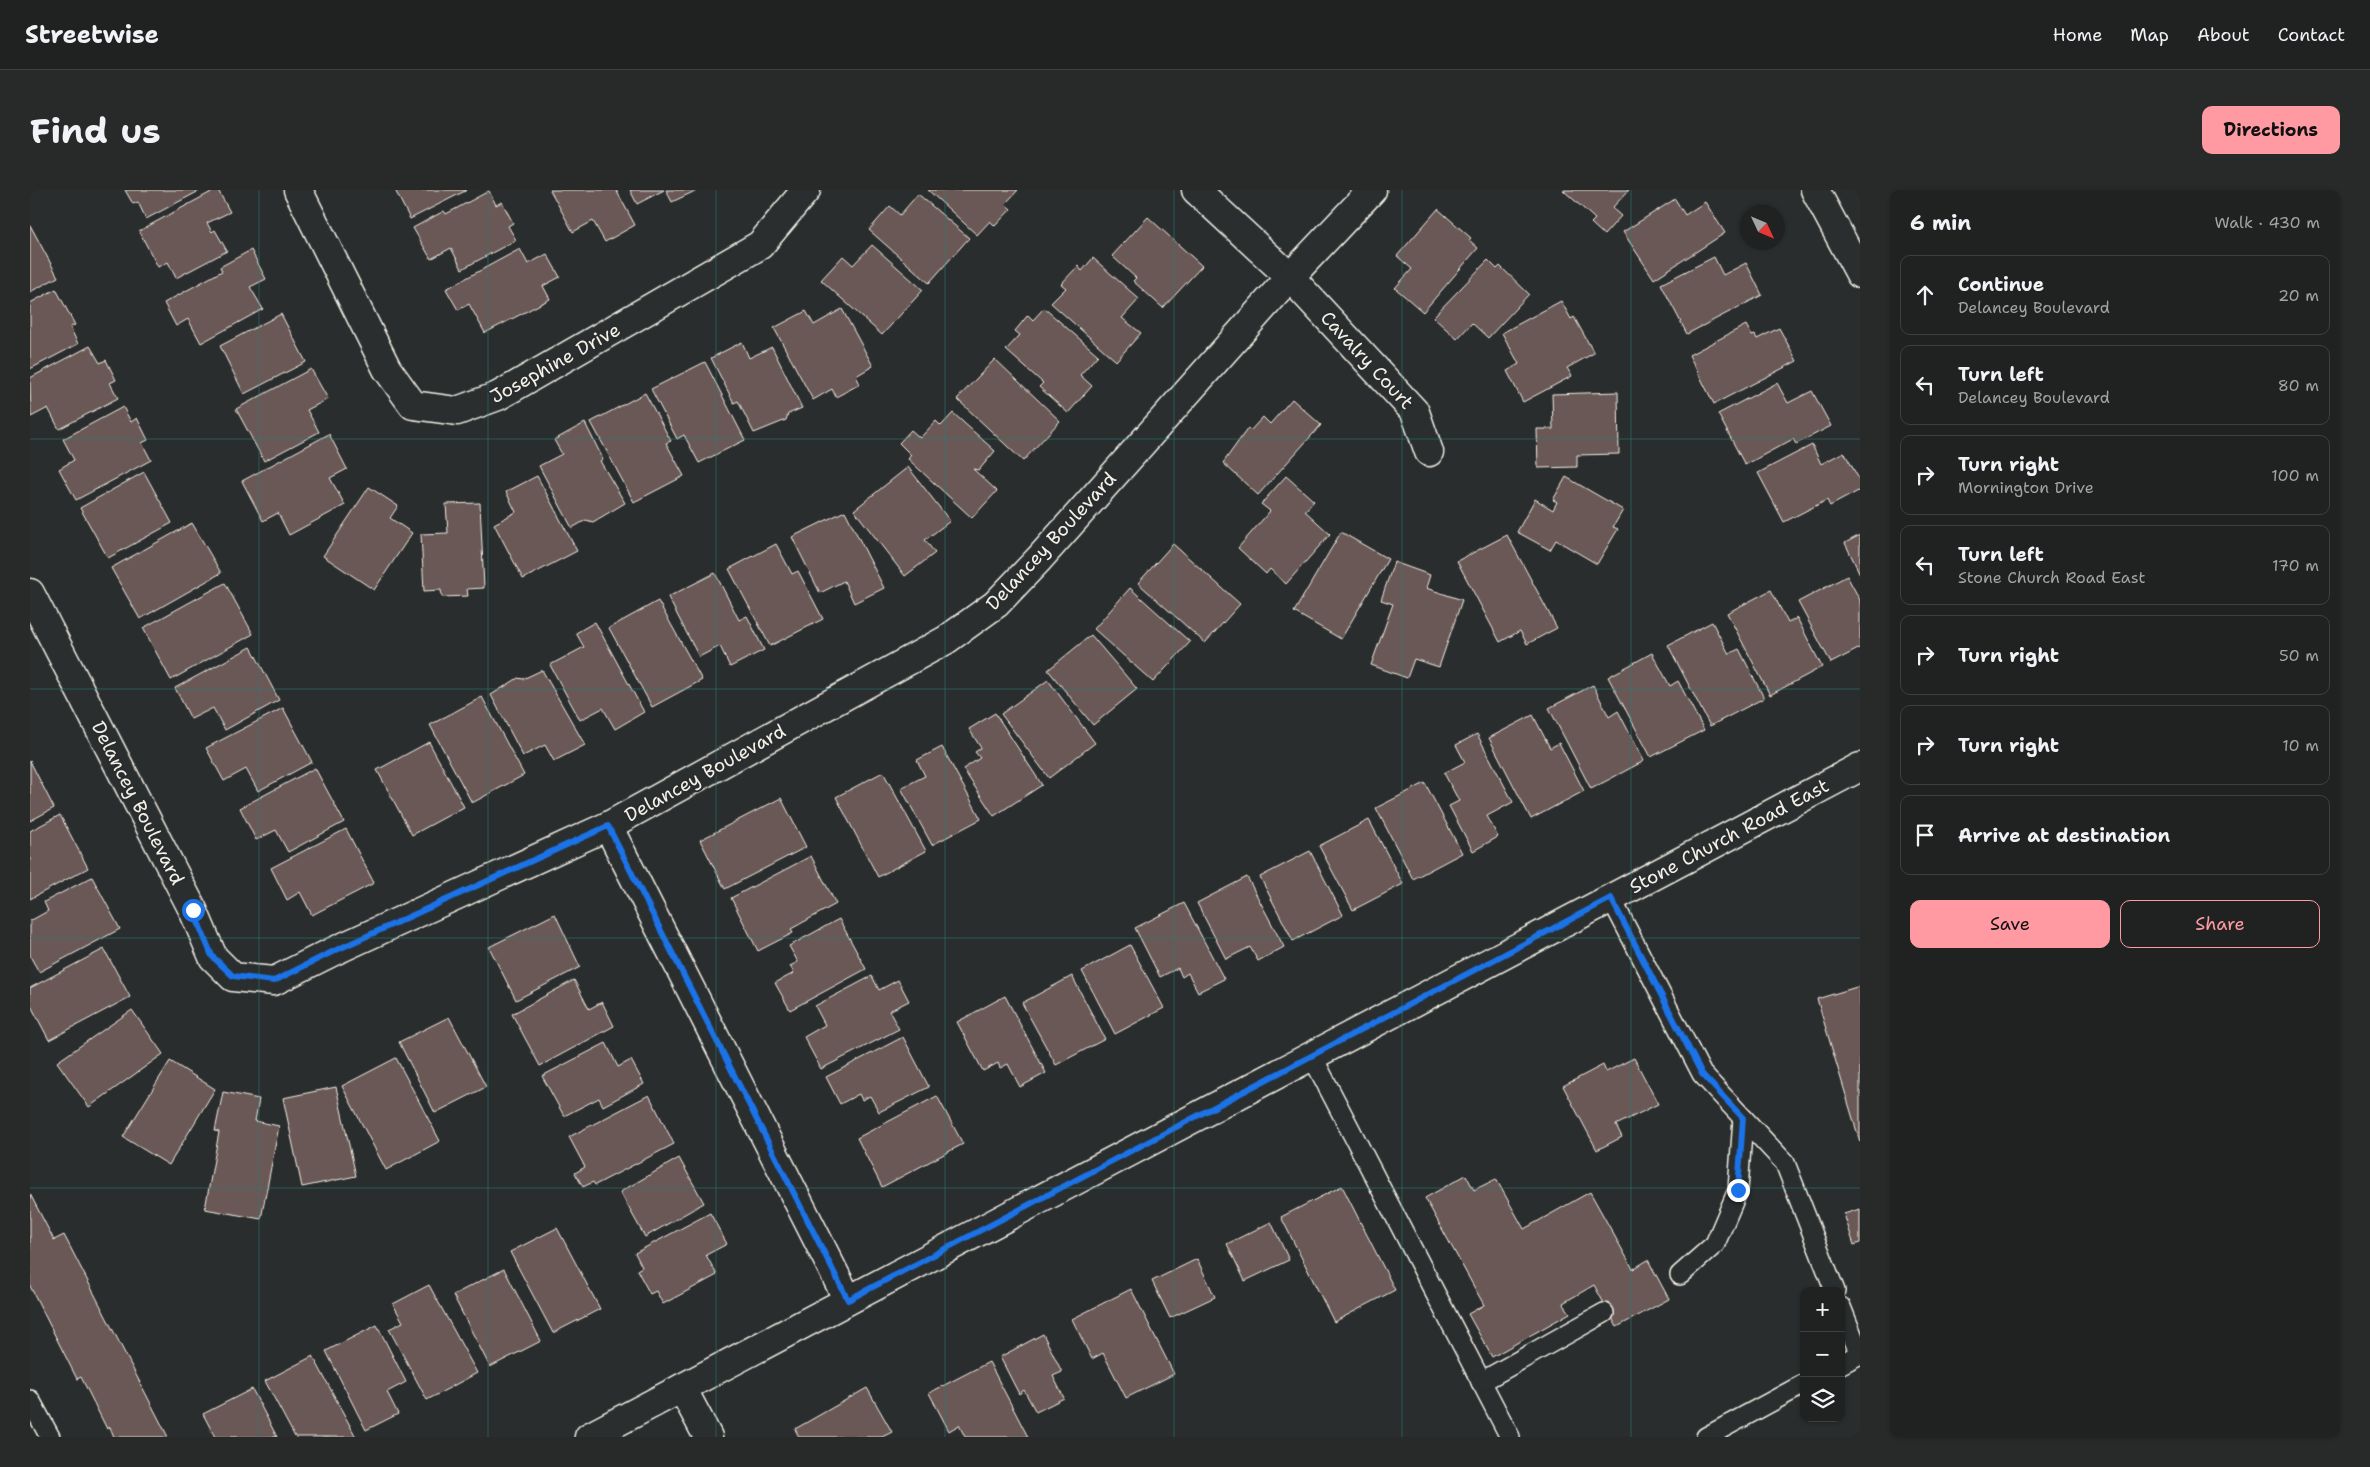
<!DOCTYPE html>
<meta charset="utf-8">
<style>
:root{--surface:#202222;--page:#282a2a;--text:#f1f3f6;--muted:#a2a4a5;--line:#3d3f40;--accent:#ff9aa2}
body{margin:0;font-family:"Shantell Sans",sans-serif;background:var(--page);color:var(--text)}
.controls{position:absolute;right:15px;bottom:15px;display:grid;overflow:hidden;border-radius:10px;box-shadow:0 1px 4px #0004}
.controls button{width:45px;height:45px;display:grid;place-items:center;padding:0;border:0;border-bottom:1px solid var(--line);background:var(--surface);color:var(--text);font:25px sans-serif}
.compass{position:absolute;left:1710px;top:15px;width:45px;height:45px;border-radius:50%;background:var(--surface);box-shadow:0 1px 4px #0004;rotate:134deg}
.stop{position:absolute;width:15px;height:15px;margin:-11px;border:4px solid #1a73e8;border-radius:50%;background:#fff}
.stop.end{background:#1a73e8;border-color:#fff;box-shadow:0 1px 5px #0008}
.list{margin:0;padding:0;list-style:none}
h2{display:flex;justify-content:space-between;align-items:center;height:65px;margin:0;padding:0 20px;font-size:21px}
h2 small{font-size:16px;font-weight:400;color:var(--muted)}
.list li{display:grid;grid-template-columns:32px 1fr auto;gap:15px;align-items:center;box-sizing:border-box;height:80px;margin:0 10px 10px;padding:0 10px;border:1px solid var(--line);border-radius:10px}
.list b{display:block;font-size:19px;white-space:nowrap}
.list p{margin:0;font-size:16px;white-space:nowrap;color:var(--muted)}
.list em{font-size:16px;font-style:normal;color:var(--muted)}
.actions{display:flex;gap:10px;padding:15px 20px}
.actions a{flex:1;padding:11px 0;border:1px solid var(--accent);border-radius:10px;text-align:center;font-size:18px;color:var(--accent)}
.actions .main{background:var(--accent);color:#111}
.icon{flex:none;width:28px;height:28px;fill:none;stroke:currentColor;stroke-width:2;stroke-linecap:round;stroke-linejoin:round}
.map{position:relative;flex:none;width:1830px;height:1247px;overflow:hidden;border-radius:10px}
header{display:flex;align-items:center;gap:30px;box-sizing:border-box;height:70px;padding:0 25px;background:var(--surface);border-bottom:1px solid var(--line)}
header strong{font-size:24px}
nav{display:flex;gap:28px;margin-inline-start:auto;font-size:18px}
.intro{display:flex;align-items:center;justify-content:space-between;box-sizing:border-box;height:120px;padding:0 30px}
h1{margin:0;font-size:35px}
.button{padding:12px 22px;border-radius:10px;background:var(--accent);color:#111;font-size:18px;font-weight:700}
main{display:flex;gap:30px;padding:0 30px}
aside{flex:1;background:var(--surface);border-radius:10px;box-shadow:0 1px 4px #0004}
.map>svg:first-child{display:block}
</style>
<header>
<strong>Streetwise</strong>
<nav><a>Home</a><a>Map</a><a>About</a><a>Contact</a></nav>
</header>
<div class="intro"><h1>Find us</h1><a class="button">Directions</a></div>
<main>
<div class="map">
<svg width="1830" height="1247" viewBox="0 0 1830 1247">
<rect width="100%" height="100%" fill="#2a2d2e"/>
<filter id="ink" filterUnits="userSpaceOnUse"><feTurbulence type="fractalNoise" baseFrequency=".02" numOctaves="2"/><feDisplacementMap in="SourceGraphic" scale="10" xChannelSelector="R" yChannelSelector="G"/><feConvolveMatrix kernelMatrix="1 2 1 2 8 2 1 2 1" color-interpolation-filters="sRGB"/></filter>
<g filter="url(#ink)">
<!-- building -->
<g fill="#6b5956" stroke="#f4f1e8">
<polygon points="95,0 171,0 116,29 108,12 103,14"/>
<polygon points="185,0 188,0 200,22 177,33 182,42 185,40 197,61 146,88 138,72 128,77 109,41"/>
<polygon points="365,0 437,0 380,29"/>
<polygon points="520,0 586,0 605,35 575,52 563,31 543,42"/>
<polygon points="600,0 634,0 607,14"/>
<polygon points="636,0 664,0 665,1 642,12"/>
<polygon points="898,0 988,0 975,14 981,19 965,36 960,31 947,45"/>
<polygon points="1533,0 1599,0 1582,18 1591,26 1574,45 1561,33 1565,29"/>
<polygon points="459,1 466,15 472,12 483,33 478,36 486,50 432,79 421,58 401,69 383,38 414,21 416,24"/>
<polygon points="888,4 939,48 899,93 839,40 860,16 870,25"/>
<polygon points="1645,9 1655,25 1675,12 1695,43 1624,89 1593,42"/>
<polygon points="1408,19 1441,48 1439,50 1448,58 1393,122 1365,98 1382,79 1367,66"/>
<polygon points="1118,27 1172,76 1133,118 1103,91 1106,88 1082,66"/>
<polygon points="0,35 28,87 0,102"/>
<polygon points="842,55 893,100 852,145 791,90 813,66 823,75"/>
<polygon points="490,59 498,74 517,64 530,87 513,96 520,109 455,143 439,114 428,120 416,99"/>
<polygon points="221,60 236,89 220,97 233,119 171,153 158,129 146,136 134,113 192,81 190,77"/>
<polygon points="1684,67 1693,85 1716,73 1732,105 1657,144 1631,94"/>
<polygon points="1063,68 1109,109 1092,128 1111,143 1086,171 1021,113 1036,98 1031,94 1048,76 1052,81"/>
<polygon points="1458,70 1467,79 1470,76 1499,104 1458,148 1442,133 1427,149 1403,127"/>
<polygon points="26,99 45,135 40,137 48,154 0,179 0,113"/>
<polygon points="1531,111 1541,129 1544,127 1564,163 1537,178 1542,186 1493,212 1477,181 1489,174 1472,143"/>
<polygon points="1014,118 1068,165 1050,185 1062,196 1038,223 1009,197 1013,193 976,160 990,145 985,141 998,125 1003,130"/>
<polygon points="812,119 843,176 826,186 830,194 806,207 802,199 783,210 744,138 776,121 784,135"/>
<polygon points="251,124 276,172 214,204 190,156"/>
<polygon points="1716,135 1722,146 1725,145 1727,149 1749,138 1767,171 1684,214 1659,165"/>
<polygon points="712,152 719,168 742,157 772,218 758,224 756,230 724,243 708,211 704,213 681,168"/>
<polygon points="60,156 70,173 76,170 86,190 80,193 88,208 29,239 18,218 1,227 0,188"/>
<polygon points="965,169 1030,231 993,271 927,209"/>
<polygon points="675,172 715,250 669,273 654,245 647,249 621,199"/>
<polygon points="281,179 298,209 277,220 289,242 234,271 206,219"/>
<polygon points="1747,193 1758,213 1782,201 1801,236 1766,254 1763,249 1715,275 1688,224"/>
<polygon points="1588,202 1589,264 1547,265 1547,277 1508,278 1507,239 1523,239 1522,204"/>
<polygon points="615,203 641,251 636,253 654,286 604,312 561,232"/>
<polygon points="1262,209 1291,235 1228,305 1193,273 1218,238 1220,241 1233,227 1240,234"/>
<polygon points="93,217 101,232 107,228 118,250 112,253 121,270 46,310 29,279 44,270 33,249"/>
<polygon points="923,223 965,261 949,280 943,279 967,301 942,328 878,269 881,265 869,253 881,240 890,248 906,231 911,236"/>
<polygon points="555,233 573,269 570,271 595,313 563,332 556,330 542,338 509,276 532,264 524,250"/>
<polygon points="299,244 317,279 300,288 315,315 259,345 248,323 233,331 212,291"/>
<polygon points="1782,255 1791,274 1814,262 1830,291 1830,300 1800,316 1797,310 1754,332 1728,283"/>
<polygon points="878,277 920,331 895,350 905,363 875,386 824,320"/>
<polygon points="114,282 142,333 78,368 50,318"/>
<polygon points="507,286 547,361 493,389 464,334 486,322 476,302"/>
<polygon points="1256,286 1284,311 1275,321 1300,344 1256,394 1240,379 1236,384 1208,358 1240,321 1231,314"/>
<polygon points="1536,287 1593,320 1583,337 1588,339 1567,374 1526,350 1520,360 1487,342 1505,309 1523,320 1527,312 1523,310"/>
<polygon points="339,297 368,316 360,328 382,343 344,400 293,366"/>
<polygon points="450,313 454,398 437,399 438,406 412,407 411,400 394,401 391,344 418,343 416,314"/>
<polygon points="815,321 854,398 824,413 814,391 790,403 762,347"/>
<polygon points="162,333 191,383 110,429 81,378"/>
<polygon points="1311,342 1358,369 1311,449 1264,422"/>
<polygon points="1477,345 1527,438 1497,454 1490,441 1470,452 1427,371"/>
<polygon points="1830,345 1830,384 1815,353"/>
<polygon points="746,354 762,384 768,381 793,429 740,456 699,379"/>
<polygon points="1143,354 1210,414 1175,453 1108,393"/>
<polygon points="1364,372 1400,385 1396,398 1432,410 1409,477 1384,469 1377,488 1341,475 1363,414 1351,410"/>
<polygon points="685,383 709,430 717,426 734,460 700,477 690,456 669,467 638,407"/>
<polygon points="1817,386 1830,410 1830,458 1801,473 1768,412"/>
<polygon points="195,393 223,444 141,490 113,438"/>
<polygon points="1100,398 1160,452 1123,492 1064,439"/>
<polygon points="1741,400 1758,433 1767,428 1792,477 1740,505 1697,423"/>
<polygon points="628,411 672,490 622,517 579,438"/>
<polygon points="565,432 614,522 585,539 573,518 550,530 520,475 554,457 546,443"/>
<polygon points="1682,432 1699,464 1709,459 1734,508 1680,536 1638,455"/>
<polygon points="1061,445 1107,499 1063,535 1018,480"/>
<polygon points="221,457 249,510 195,540 183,518 161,529 145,498"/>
<polygon points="1622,463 1640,496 1648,491 1674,540 1621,567 1578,487"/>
<polygon points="512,480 555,555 524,571 515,555 493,566 461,505 488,488 493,489"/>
<polygon points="1018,490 1065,553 1019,588 971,524"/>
<polygon points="1563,495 1579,527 1588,521 1614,571 1561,599 1519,518"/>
<polygon points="452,507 494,585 442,613 400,535"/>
<polygon points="253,518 282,572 228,601 216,579 194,591 176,558"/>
<polygon points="965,523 1012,595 964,626 933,579 950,568 945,562 951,558 939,539"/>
<polygon points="1503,525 1520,558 1529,553 1554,601 1501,629 1459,548"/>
<polygon points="1447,544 1483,612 1457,626 1468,647 1443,661 1419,616 1429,611 1414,583 1435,572 1426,555"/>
<polygon points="399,552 434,617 382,645 347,580"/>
<polygon points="912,557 951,629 902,655 871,598 895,586 887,570"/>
<polygon points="0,571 24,618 0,631"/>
<polygon points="285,578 314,632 258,662 246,640 226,650 210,618"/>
<polygon points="853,582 896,661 848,687 806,607"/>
<polygon points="1395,593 1432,663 1383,689 1346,618"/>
<polygon points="751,608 776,657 695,699 670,650"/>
<polygon points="30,625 58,678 0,709 0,641"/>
<polygon points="1339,630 1373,694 1323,720 1289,656"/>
<polygon points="316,639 344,693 282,725 270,702 257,710 241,678"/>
<polygon points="1280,661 1313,725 1263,751 1230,687"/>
<polygon points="781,666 806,714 761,739 763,743 728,761 701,708"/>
<polygon points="62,687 90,739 9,782 0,766 0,731 18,721 14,712"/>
<polygon points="1217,687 1254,757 1228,771 1220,757 1196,769 1167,713"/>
<polygon points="1154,713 1194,789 1168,802 1158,783 1152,787 1148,778 1130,787 1105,738"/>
<polygon points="525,724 550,777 486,810 459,757"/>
<polygon points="809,729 836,779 760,820 745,793 764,783 760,776 768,772 759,756"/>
<polygon points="1100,755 1134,818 1085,844 1052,781"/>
<polygon points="74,759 100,807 19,850 0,814 0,798"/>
<polygon points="842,786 849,800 868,790 879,811 859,821 869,839 791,879 774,847 795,835 785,816"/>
<polygon points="1042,786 1075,849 1026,875 992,813"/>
<polygon points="544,790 559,819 572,812 584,836 510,876 482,824"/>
<polygon points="1830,796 1830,952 1787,809"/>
<polygon points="975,806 1016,883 990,897 978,874 970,878 968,873 953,881 927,832"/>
<polygon points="102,820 133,864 59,917 27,872"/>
<polygon points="419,827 456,897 405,923 369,852"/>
<polygon points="873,847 899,897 849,922 840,906 832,910 829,904 810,914 796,887"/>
<polygon points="576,853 588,877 601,870 614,894 573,916 569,908 534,926 512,886"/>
<polygon points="366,868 410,951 356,980 312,896"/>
<polygon points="1604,868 1628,914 1586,935 1592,947 1567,960 1533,896 1573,875 1576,882"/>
<polygon points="140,871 185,899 139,975 93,947"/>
<polygon points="306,897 326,986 272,997 253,908"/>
<polygon points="193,902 229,909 225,931 249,936 231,1029 175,1019 189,942 185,941"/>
<polygon points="619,905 644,954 565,995 563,992 553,997 545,983 555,977 539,947"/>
<polygon points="907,906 933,954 852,997 827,948"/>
<polygon points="649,968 674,1013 615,1047 590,1002"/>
<polygon points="1436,985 1444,1000 1466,989 1494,1039 1560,1002 1603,1079 1618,1070 1639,1109 1587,1137 1564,1095 1533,1113 1540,1123 1462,1167 1438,1124 1454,1115 1395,1008"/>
<polygon points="1312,996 1365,1100 1304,1132 1251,1027"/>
<polygon points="0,1004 24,1050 34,1045 138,1247 84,1247 80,1237 77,1239 51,1187 47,1189 0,1096"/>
<polygon points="1830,1019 1830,1053 1824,1055 1814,1024"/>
<polygon points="680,1023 697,1054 676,1065 687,1085 633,1114 626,1101 620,1104 607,1080 612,1077 605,1063"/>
<polygon points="1241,1032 1259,1070 1215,1091 1197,1054"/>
<polygon points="527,1038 570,1119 523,1143 480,1062"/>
<polygon points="1167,1069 1185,1107 1140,1128 1122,1091"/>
<polygon points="474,1079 511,1151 460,1177 423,1105"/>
<polygon points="399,1095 447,1183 397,1210 359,1139 373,1132 363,1114"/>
<polygon points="1101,1099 1144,1184 1096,1208 1073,1163 1062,1169 1042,1129"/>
<polygon points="347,1135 376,1192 357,1202 368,1224 336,1240 296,1161"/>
<polygon points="1013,1144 1032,1182 1023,1186 1034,1208 1006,1222 994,1200 989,1204 970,1167"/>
<polygon points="283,1166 326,1247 265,1247 235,1191"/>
<polygon points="959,1172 998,1247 935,1247 929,1235 919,1241 899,1203"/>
<polygon points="837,1198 862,1242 852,1247 769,1247 765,1239"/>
<polygon points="222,1199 247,1247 185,1247 173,1224"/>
</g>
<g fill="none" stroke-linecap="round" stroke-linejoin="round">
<!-- service casing -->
<g stroke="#f4f1e8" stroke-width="22">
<g id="service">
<polyline points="1581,708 1672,884 1755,973 1805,1101"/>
<polyline points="1282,866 1480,1247"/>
<polyline points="1650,1085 1685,1054 1708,1000 1713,928"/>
<polyline points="1811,1117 1830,1165"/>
<polyline points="1811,1174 1830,1164"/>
<polyline points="1451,1192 1574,1123"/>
<polyline points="0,1210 20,1247"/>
<polyline points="1676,1247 1774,1194"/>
</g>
</g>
<!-- minor casing -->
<g stroke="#f4f1e8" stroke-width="31">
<g id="minor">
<polyline points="268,0 357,179 383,215 427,221 468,206 730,55 776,0"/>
<polyline points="1166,0 1260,87 1385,222 1399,262"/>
<polyline points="1785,0 1830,84"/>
<polyline points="0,403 163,720 183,767 203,787 244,791 302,762 578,636 916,450 966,414 1009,369 1260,87 1342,0"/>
<polyline points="578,636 818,1110"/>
<polyline points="652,1198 678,1247"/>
</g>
</g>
<!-- secondary casing -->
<g stroke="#f4f1e8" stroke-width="31">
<polyline id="secondary" points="559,1247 1830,577"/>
</g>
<!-- service -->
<use href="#service" stroke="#2a2d2e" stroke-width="19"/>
<!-- minor -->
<use href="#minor" stroke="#2a2d2e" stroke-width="28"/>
<!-- secondary -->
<use href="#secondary" stroke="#2a2d2e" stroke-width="28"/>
</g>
</g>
<g fill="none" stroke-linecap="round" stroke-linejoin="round" filter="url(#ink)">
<!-- route -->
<polyline stroke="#1a73e8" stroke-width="6" points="163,720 182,766 203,786 244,791 302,762 578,636 818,1110 1581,708 1672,884 1713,928 1708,1000"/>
</g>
<!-- grid -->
<path fill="none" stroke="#26827a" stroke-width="1" stroke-opacity="0.55" d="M229 0V1247M458 0V1247M686 0V1247M915 0V1247M1144 0V1247M1372 0V1247M1601 0V1247M0 249H1830M0 499H1830M0 748H1830M0 998H1830"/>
<g text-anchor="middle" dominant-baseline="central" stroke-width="4" stroke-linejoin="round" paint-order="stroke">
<!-- street labels -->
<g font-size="19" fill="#f4f1e8" stroke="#2a2d2e">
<text transform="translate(1337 170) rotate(47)">Cavalry Court</text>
<text transform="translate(525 173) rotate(-29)">Josephine Drive</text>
<text transform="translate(1021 351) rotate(-47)">Delancey Boulevard</text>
<text transform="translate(675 583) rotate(-29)">Delancey Boulevard</text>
<text transform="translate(108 613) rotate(63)">Delancey Boulevard</text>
<text transform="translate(1699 646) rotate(-28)">Stone Church Road East</text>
</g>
</g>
</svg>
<div class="controls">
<button>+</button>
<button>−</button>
<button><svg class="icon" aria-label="layers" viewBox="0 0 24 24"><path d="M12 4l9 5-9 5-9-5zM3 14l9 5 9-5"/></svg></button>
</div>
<svg class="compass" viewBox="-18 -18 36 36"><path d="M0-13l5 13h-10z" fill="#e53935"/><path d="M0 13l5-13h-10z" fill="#a2a4a5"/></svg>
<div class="stop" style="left:163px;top:720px"></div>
<div class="stop end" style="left:1708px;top:1000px"></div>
</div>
<aside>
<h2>6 min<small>Walk · 430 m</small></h2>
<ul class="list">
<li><svg class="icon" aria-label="ahead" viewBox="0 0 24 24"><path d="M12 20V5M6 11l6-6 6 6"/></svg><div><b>Continue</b><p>Delancey Boulevard</p></div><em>20 m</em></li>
<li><svg class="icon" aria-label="left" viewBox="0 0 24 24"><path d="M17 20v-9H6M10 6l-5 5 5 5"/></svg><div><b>Turn left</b><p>Delancey Boulevard</p></div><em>80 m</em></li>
<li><svg class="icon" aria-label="right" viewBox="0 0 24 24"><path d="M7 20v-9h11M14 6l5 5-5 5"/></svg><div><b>Turn right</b><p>Mornington Drive</p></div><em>100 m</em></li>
<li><svg class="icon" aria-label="left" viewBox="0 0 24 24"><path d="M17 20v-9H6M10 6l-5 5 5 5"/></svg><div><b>Turn left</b><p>Stone Church Road East</p></div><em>170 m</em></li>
<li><svg class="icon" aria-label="right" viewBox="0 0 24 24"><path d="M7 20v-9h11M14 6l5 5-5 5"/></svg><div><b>Turn right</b></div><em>50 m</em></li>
<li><svg class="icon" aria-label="right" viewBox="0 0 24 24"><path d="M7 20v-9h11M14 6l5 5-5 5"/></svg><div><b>Turn right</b></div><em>10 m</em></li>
<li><svg class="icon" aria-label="arrive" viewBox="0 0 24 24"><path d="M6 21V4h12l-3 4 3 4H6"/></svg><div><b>Arrive at destination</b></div></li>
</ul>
<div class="actions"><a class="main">Save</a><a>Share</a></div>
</aside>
</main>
